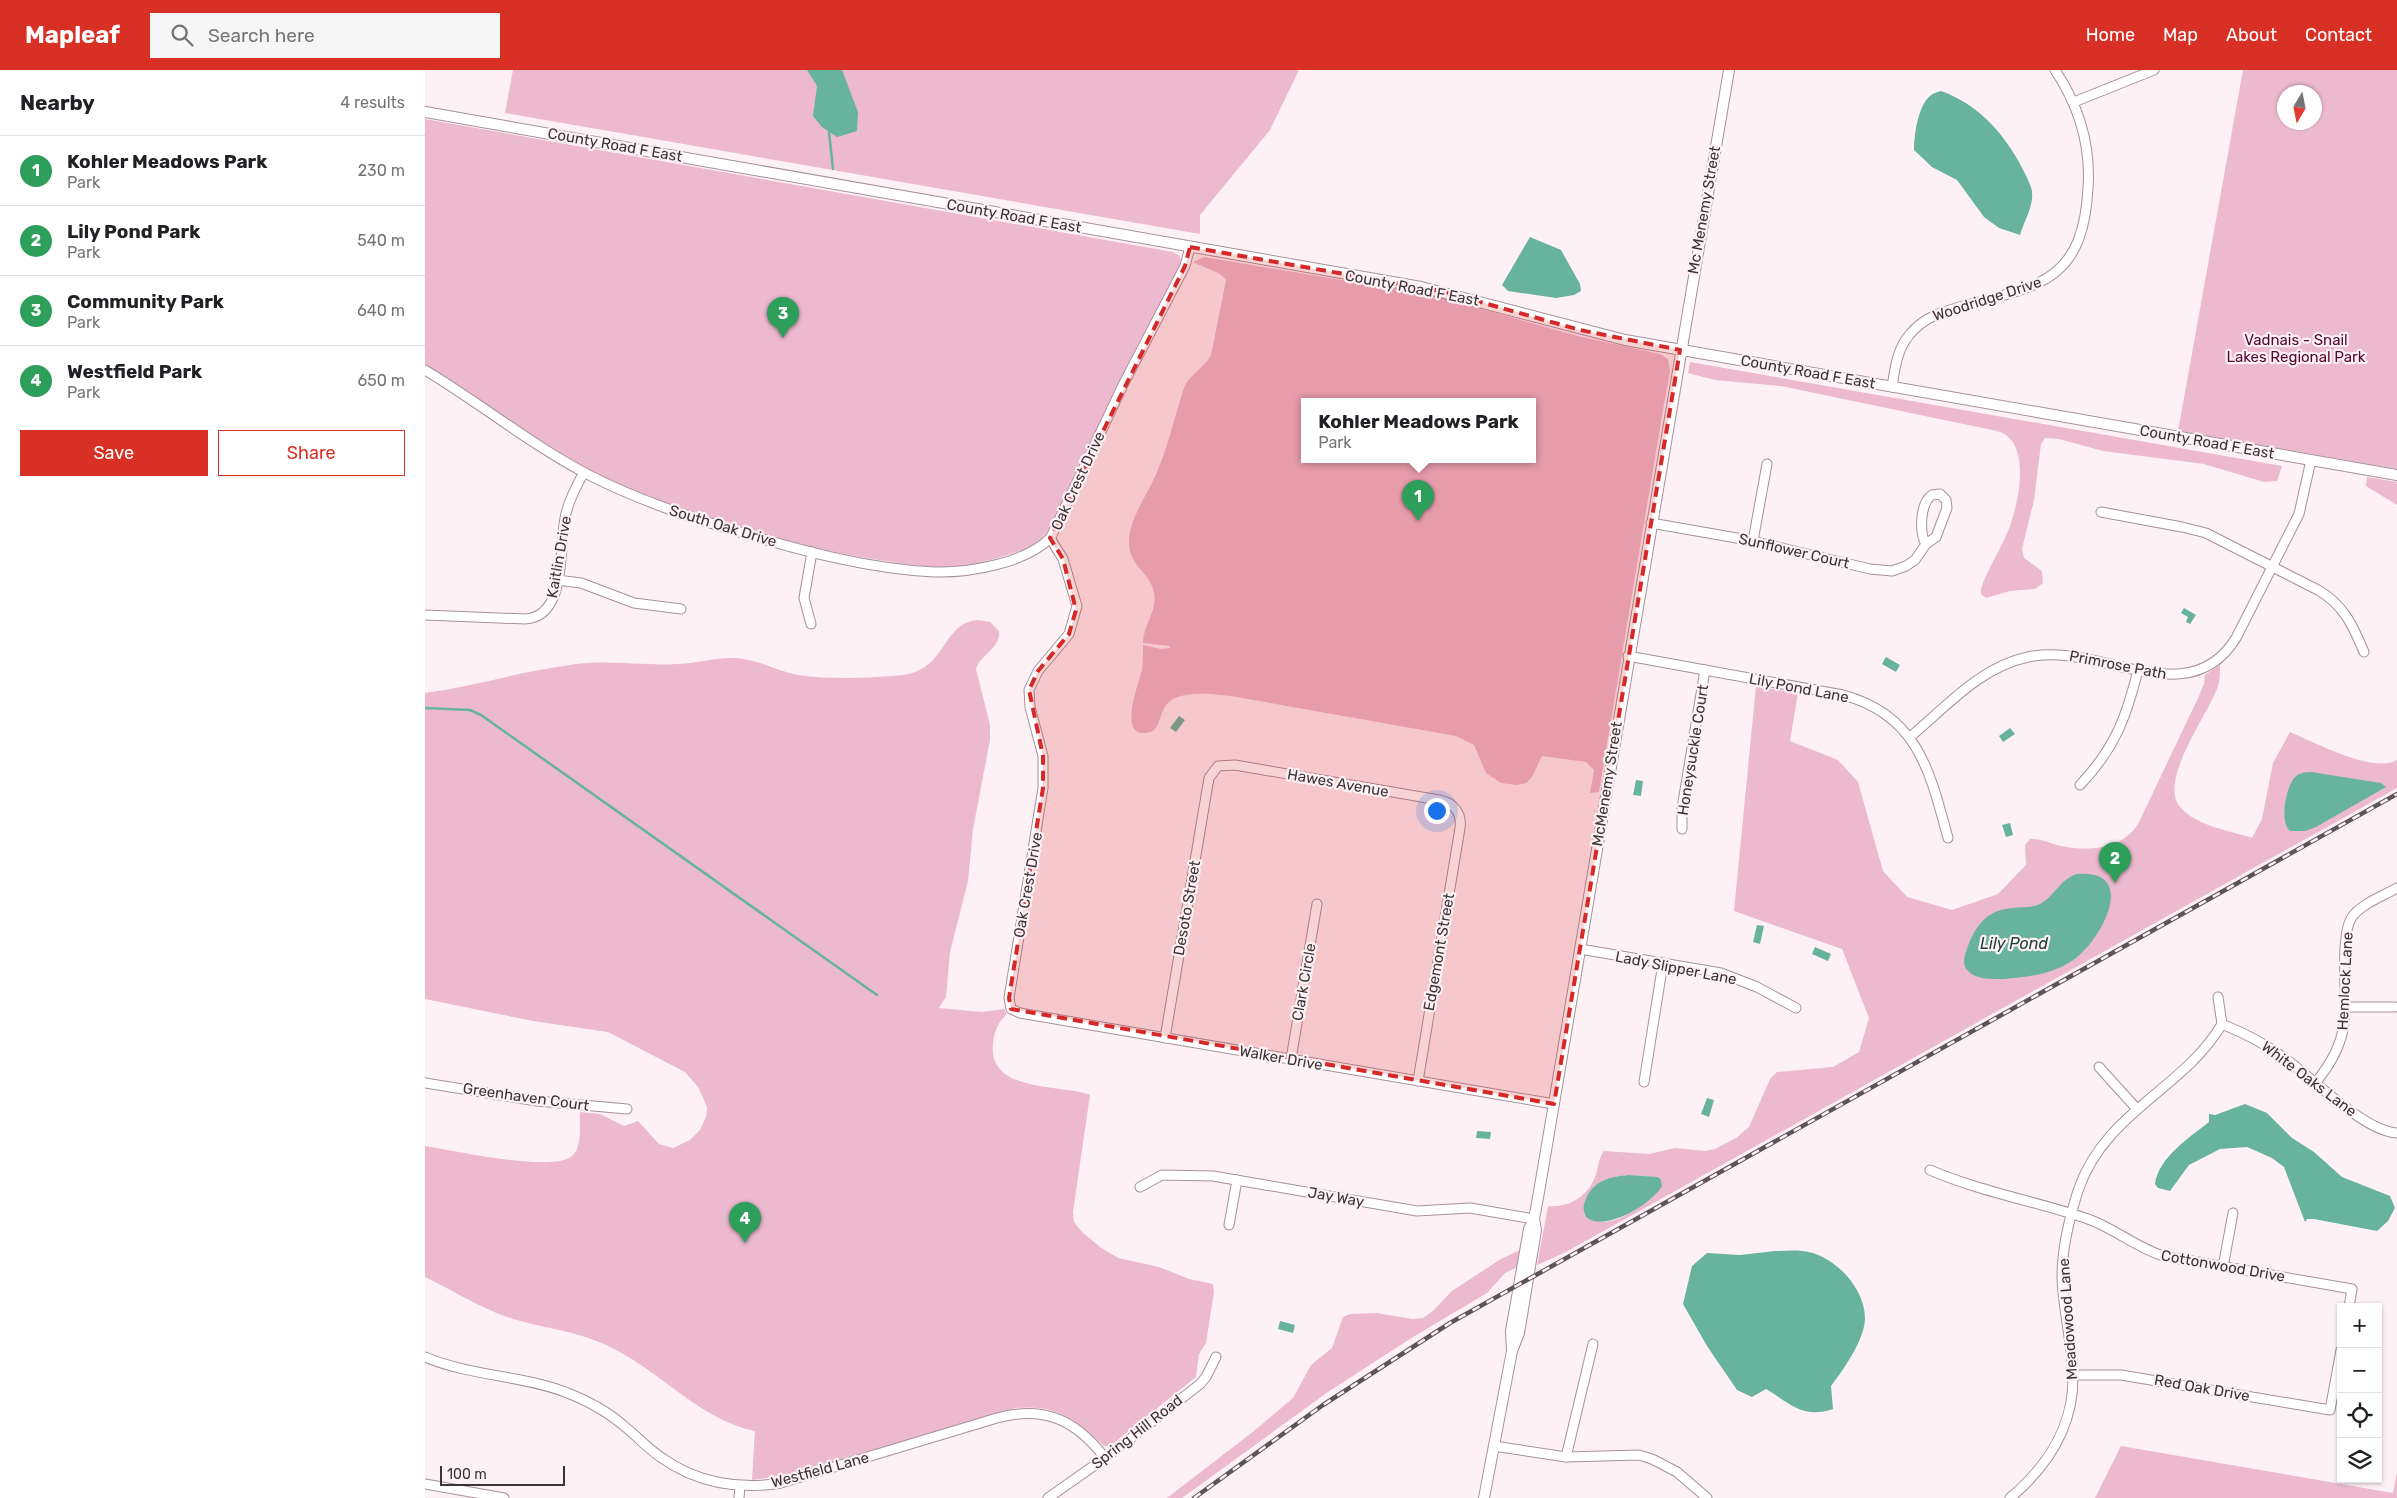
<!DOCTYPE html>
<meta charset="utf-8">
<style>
:root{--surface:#fff;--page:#f6f6f6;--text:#202124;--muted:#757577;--line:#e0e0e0;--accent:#d93025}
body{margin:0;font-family:Rubik,sans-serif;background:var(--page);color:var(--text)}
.controls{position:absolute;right:15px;bottom:15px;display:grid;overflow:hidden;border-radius:0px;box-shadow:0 1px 4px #0004}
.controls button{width:45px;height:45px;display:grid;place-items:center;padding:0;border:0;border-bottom:1px solid var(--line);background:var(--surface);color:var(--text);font:25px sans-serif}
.compass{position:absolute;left:1852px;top:15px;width:45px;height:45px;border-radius:50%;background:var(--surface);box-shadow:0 1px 4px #0004;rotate:190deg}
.scale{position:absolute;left:15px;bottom:12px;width:125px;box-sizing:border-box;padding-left:5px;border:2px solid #3c3337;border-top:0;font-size:14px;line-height:18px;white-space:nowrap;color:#3c3337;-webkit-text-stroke:4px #fef1f6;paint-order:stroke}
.you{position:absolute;left:1011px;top:740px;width:18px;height:18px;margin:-12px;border:4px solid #fff;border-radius:50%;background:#1a73e8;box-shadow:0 0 0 8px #1a73e833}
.badge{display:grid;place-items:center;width:32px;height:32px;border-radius:50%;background:var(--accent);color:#fff;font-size:16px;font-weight:700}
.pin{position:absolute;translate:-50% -41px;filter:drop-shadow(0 1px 2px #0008)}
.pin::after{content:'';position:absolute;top:26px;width:18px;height:15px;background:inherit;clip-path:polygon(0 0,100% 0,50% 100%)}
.popup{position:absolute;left:876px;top:328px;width:235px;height:65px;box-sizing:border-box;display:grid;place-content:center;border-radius:0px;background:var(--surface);filter:drop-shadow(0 1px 4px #0005);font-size:16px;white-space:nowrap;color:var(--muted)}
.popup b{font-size:19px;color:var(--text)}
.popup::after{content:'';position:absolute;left:50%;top:100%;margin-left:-10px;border:10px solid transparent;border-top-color:var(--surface)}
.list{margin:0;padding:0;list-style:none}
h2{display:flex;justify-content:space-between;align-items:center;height:65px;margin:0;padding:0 20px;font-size:21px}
h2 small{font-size:16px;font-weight:400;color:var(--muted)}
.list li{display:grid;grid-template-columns:32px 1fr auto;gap:15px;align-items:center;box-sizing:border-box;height:70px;padding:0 20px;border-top:1px solid var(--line)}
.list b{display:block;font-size:19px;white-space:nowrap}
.list p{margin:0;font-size:16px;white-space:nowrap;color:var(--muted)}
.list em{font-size:16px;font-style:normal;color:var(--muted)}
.actions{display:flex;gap:10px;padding:15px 20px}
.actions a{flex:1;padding:11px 0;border:1px solid var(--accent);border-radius:0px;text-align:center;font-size:18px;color:var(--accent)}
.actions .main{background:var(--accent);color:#fff}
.icon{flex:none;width:28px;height:28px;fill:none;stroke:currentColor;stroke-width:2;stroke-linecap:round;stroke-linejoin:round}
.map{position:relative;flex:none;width:1972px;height:1428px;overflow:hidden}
header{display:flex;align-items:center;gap:30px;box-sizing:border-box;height:70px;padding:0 25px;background:var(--accent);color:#fff}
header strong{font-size:24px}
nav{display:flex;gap:28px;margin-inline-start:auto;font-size:18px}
.search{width:350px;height:45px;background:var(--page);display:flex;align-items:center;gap:12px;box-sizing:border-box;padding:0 18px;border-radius:0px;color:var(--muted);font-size:19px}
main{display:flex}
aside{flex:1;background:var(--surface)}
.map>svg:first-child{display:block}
</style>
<header>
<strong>Mapleaf</strong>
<div class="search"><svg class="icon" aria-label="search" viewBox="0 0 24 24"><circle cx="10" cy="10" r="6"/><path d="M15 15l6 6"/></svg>Search here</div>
<nav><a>Home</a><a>Map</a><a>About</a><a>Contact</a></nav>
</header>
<main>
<aside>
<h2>Nearby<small>4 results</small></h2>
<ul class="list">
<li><span class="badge" style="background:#2e9e5b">1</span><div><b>Kohler Meadows Park</b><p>Park</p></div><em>230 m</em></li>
<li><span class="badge" style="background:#2e9e5b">2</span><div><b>Lily Pond Park</b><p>Park</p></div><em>540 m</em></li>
<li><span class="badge" style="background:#2e9e5b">3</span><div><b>Community Park</b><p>Park</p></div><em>640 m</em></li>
<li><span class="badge" style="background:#2e9e5b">4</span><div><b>Westfield Park</b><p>Park</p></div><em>650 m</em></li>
</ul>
<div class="actions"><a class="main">Save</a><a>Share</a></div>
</aside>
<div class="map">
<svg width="1972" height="1428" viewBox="0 0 1972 1428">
<rect width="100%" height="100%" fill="#fef1f6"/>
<!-- green -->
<g fill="#ecb9ce" fill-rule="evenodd">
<polygon points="88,0 874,0 845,60 775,145 775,164 80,43"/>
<path d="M1818 0H1972V399L1753 361ZM1860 22H1890V52H1860Z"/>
<path d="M0 49 748 182 755 186 756 193 701 297 626 457C614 475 599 480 579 486 560 492 540 497 520 497 494 497 467 492 441 488 349 472 249 442 165 400 106 370 56 327 0 294Z"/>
<path d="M779 187 1006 225 1153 266 1235 284 1243 289 1245 301 1239 334 1174 722 1165 723 1169 700 1161 692 1117 686 1107 707 1101 713 1092 715 1076 713 1061 703 1049 675 1031 666 817 628C799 625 755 618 742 634 735 642 736 654 728 661 689 675 714 613 717 600 718 592 718 584 718 575L736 579 745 578V576L718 573C718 555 733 541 729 522 725 503 703 494 704 472 704 448 723 424 732 402 744 374 750 344 760 315 767 303 780 297 786 285L801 210C796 201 778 198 768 192ZM879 332H1107V390H879Z"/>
<path d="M1265 292 1857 396 1852 411 1839 412 1779 394 1678 381 1634 369 1620 368 1616 374 1609 430 1597 479 1599 488 1617 501 1618 513 1610 519 1585 521 1561 528 1556 524V519C1563 497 1577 478 1585 456 1594 431 1607 370 1572 361L1356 316 1290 310 1263 303Z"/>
<polygon points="1942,407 1972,412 1972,435 1941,416"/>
<path d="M553 550 565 552 574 561C576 578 556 584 551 599L565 655V670L548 759 543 811 525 882 521 927 514 938 557 942 579 939 582 944C573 952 569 962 568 974 563 1023 635 1014 665 1025L648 1142 649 1152 657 1162 675 1177 693 1188 734 1197 764 1209 788 1214 789 1222 781 1273 774 1284 771 1307 685 1376H679C651 1350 632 1334 591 1338L364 1405 327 1410 330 1361C275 1350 237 1302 187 1278 152 1260 118 1259 82 1247 54 1237 27 1220 0 1207V1076C26 1080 129 1103 147 1086 158 1076 154 1054 155 1042L175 1044 199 1056 213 1051 234 1074 248 1078 265 1070 275 1060 281 1047 282 1037 273 1017 260 1002 183 962 108 951 0 929V623C51 616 101 600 152 594 186 590 220 596 254 594 273 593 291 587 310 588 330 589 349 599 368 604 394 610 451 608 478 605 523 599 516 553 553 550Z"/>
<path d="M1795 595C1795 604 1795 613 1791 621 1781 647 1732 713 1756 738 1774 757 1804 760 1827 768L1837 749 1848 693 1865 662C1889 672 1948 704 1972 690V718L1141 1182 1112 1195 1123 1136C1144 1138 1162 1127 1170 1107 1174 1098 1173 1088 1179 1081L1224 1084 1250 1078 1280 1081 1290 1079 1311 1068 1324 1057 1345 1009 1352 1002 1408 997 1434 982 1444 948 1417 879 1309 841 1331 616 1373 623 1365 671 1413 690 1433 712 1458 801 1482 827 1527 840 1573 824 1601 795 1600 775 1605 769C1616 768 1626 774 1636 776 1665 782 1701 779 1715 750L1773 628 1779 614 1780 605ZM1203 1105 1232 1107 1230 1124C1210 1139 1183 1165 1159 1144 1157 1118 1181 1107 1203 1105Z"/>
<polygon points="1097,1179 1094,1196 1080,1203 1062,1223 988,1267 903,1322 757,1428 742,1428 829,1361 868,1328 886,1295 907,1278 918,1247 925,1244 951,1243 988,1249 998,1248 1009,1240 1027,1221 1076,1189"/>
<polygon points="1696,1376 1968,1423 1972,1402 1972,1428 1670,1428"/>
</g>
<!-- water -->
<g fill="#67b39e">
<polygon points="382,0 417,0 433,42 432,61 412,67 397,57 388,46 392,16"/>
<path d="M1516 21C1552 34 1576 60 1594 92 1598 100 1605 112 1607 121 1609 136 1599 151 1595 165L1574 158 1559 147 1532 110 1507 97 1489 80C1489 65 1493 36 1505 26 1508 23 1513 22 1516 21Z"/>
<polygon points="1105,167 1136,180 1155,214 1156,221 1149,225 1131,228 1083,221 1077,215"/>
<polygon points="1759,538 1771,545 1765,554 1761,552 1763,547 1756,543"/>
<polygon points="1461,587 1475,595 1471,602 1457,594"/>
<polygon points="754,646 760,650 751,662 745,658"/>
<polygon points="1585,658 1590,664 1578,672 1574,666"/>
<path d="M1886 702 1956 713 1961 717 1891 757 1880 761H1865C1854 752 1861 716 1870 707 1874 703 1880 702 1886 702Z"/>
<polygon points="1211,710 1218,711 1216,726 1208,725"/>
<polygon points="1585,753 1588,765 1581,767 1577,755"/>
<path d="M1652 804C1714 799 1677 868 1651 888 1630 904 1604 907 1579 909 1568 909 1551 910 1543 901 1536 894 1540 884 1543 876 1552 853 1563 840 1588 838 1597 837 1606 838 1615 834 1630 826 1635 809 1652 804Z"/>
<polygon points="1332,855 1339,856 1335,874 1328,872"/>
<polygon points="1390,877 1406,884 1403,891 1387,884"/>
<polygon points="1282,1028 1289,1030 1284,1047 1276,1044"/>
<path d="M1820 1034 1842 1043 1867 1068 1889 1082 1917 1107 1965 1126 1970 1138 1963 1151 1952 1161 1889 1149H1882L1880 1152 1859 1097 1847 1088 1822 1077 1795 1079 1764 1095 1745 1121 1733 1118 1730 1114C1733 1088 1765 1067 1784 1052V1044L1790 1045Z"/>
<polygon points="1052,1061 1066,1062 1065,1069 1051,1068"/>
<path d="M1203 1105 1233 1107 1236 1110 1237 1116C1227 1134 1179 1163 1161 1147 1158 1141 1158 1137 1160 1131 1167 1111 1184 1107 1203 1105Z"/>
<path d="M1350 1181C1359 1181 1368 1180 1377 1181 1407 1183 1440 1217 1440 1248 1440 1269 1419 1299 1406 1316L1408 1339C1378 1349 1366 1334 1341 1319L1327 1327 1312 1320 1282 1276 1258 1234 1267 1196 1282 1183 1315 1185Z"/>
<polygon points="855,1251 870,1255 868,1263 853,1259"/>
</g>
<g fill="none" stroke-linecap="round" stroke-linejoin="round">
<!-- stream -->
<g stroke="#67b39e" stroke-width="2.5">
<polyline points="404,62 408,99"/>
<polyline points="0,638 45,640 56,645 452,925"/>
</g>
<!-- minor casing -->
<g stroke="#a69199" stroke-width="11">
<g id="minor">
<polyline points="1649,32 1729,0"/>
<path d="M0 300C55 333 105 374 162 404 212 430 267 448 321 464 381 482 446 499 509 502 544 503 602 493 626 467L699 313 760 196 765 177"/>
<path d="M1467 317C1470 298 1472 279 1485 264 1499 247 1517 242 1538 236 1615 216 1658 211 1663 118 1666 75 1654 36 1630 0"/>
<path d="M1676 442 1757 457 1781 463 1893 520C1919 535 1928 556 1939 582"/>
<path d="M1226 453 1323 470 1445 499 1467 501 1481 496 1490 490 1501 474 1511 467 1522 438 1521 430 1515 424 1507 425C1495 433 1494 463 1501 474"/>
<polyline points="625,468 638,489 652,536 644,564 613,601 604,620 605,637 618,686 618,718 584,928 586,939 595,943 1129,1034"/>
<polyline points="1328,471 1342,394"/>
<polyline points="132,510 156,513 209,533 256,539"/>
<path d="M0 545 100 549C142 547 134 479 140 448 143 432 151 417 159 402"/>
<polyline points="386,554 379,528 387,482"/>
<path d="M1203 586 1418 625C1493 645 1505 702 1523 768"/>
<path d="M1485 667C1521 637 1555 597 1603 587 1673 571 1763 646 1811 568L1874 444 1886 390"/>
<path d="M1655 715C1690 678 1701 648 1713 600"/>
<polyline points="1257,759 1257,738 1280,600"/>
<polyline points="1155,879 1296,903 1332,917 1371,938"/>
<polyline points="1921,937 1970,937"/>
<path d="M1797 954C1819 963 1839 973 1858 987 1887 1007 1938 1061 1972 1063"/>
<path d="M740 968 784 708 793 696 810 695 1014 730C1029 733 1037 743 1035 758L993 1011"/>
<polyline points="866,989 892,834"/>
<polyline points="1674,997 1711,1038"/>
<polyline points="1219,1012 1238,893"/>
<path d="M1891 1012C1905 995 1916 977 1919 954 1923 928 1914 866 1927 847 1936 834 1958 826 1972 818"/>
<polyline points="0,1013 112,1031 202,1039"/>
<path d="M1505 1100C1556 1122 1611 1131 1663 1149 1689 1158 1710 1177 1738 1186L1927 1219 1924 1237"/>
<polyline points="715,1117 737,1105 788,1106 992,1141 1045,1138 1109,1149"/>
<polyline points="804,1155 812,1110"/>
<polyline points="1798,1197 1808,1143"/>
<path d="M0 1287C45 1306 95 1305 140 1322 161 1330 182 1341 199 1356 212 1366 223 1379 237 1388 272 1413 314 1420 356 1413L572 1348C619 1335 651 1350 680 1388"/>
<polyline points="1648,1305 1696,1305 1905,1340 1916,1280"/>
<polyline points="1069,1376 1141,1387 1214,1385 1227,1389 1252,1402 1282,1428"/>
<polyline points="1141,1387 1168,1274"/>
<polyline points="0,1414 79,1428"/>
<polyline points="314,1428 315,1416"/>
<polyline points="623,1428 687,1383 775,1314 781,1307 791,1287"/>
<path d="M1585 1428C1623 1396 1649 1357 1648 1305 1647 1272 1638 1240 1637 1207 1637 1177 1644 1149 1653 1121 1679 1042 1759 1019 1797 954L1793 927"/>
</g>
</g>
<!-- tertiary casing -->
<g stroke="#a69199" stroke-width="12">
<g id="tertiary">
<polyline points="0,42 996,217 1200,270 1972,405"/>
<polyline points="1087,1281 1094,1263 1111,1160 1109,1149 1114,1122 1304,0"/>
<polyline points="1059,1428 1087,1281 1086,1261 1104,1159 1109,1149"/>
</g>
</g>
<!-- minor -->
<use href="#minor" stroke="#fff" stroke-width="9"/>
<!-- tertiary -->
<use href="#tertiary" stroke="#fff" stroke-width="10"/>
<!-- rail casing -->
<g stroke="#5d5358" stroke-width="4.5">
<polyline id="rail" points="769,1428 898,1335 1025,1253 1972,724"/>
</g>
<!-- rail -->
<use href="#rail" stroke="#fef1f6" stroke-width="2.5" stroke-dasharray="8" stroke-linecap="butt"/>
</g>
<!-- marked area -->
<path fill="#d62828" fill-opacity="0.2" stroke="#d62828" stroke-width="4" stroke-dasharray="10 6" stroke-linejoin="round" d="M765 177 1016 221 1155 260 1255 280 1129 1034 586 939 584 928 618 718V686L604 620 613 601 644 564 651 540 638 489 625 468 760 196Z"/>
<g text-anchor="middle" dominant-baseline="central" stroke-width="4.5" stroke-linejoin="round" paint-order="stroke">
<!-- street labels -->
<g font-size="15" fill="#3c3337" stroke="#fef1f6">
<text transform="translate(190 75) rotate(10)">County Road F East</text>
<text transform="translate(1279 140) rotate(-80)">Mc Menemy Street</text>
<text transform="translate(589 146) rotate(10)">County Road F East</text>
<text transform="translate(987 218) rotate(11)">County Road F East</text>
<text transform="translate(1562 229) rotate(-18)">Woodridge Drive</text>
<text transform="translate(1383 302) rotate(10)">County Road F East</text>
<text transform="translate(1782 372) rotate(10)">County Road F East</text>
<text transform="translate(653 411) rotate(-65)">Oak Crest Drive</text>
<text transform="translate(298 456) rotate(17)">South Oak Drive</text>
<text transform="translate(1369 481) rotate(13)">Sunflower Court</text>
<text transform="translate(134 487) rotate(-80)">Kaitlin Drive</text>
<text transform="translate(1693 595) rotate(11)">Primrose Path</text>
<text transform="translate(1374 618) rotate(11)">Lily Pond Lane</text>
<text transform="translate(1268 680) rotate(-81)">Honeysuckle Court</text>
<text transform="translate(913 713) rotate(10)">Hawes Avenue</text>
<text transform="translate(1182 714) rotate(-81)">McMenemy Street</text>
<text transform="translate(603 815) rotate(-80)">Oak Crest Drive</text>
<text transform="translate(762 838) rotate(-80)">Desoto Street</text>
<text transform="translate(1014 882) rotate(-80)">Edgemont Street</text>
<text transform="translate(1251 898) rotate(11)">Lady Slipper Lane</text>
<text transform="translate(1920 911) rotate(-87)">Hemlock Lane</text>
<text transform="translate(879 912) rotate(-80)">Clark Circle</text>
<text transform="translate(856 988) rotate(10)">Walker Drive</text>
<text transform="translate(1884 1009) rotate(37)">White Oaks Lane</text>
<text transform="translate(101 1027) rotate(8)">Greenhaven Court</text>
<text transform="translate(911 1127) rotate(10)">Jay Way</text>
<text transform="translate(1798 1196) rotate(10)">Cottonwood Drive</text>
<text transform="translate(1643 1249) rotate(-94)">Meadowood Lane</text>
<text transform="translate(1777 1318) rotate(10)">Red Oak Drive</text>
<text transform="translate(712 1362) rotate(-38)">Spring Hill Road</text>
<text transform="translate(395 1400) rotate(-15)">Westfield Lane</text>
</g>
<!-- park labels -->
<g font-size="15" fill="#530733" stroke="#fef1f6">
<text x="1871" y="270">Vadnais - Snail<tspan x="1871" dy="17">Lakes Regional Park</tspan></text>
</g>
<!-- water labels -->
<g font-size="16" font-style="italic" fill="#1d4137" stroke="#fef1f6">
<text x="1589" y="873">Lily Pond</text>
</g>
</g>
</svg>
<div class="controls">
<button>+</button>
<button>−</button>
<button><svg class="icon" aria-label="locate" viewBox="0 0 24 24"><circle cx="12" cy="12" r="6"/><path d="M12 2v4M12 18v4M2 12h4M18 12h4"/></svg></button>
<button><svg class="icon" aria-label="layers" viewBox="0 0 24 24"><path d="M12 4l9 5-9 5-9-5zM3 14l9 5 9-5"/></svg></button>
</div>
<svg class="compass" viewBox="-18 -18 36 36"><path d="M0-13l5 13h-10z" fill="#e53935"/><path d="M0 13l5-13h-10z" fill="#757577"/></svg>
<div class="scale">100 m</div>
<div class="you"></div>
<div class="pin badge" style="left:993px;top:451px;background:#2e9e5b">1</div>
<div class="popup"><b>Kohler Meadows Park</b>Park</div>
<div class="pin badge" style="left:1690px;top:813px;background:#2e9e5b">2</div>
<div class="pin badge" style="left:358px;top:268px;background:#2e9e5b">3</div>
<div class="pin badge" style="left:320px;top:1173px;background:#2e9e5b">4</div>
</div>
</main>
